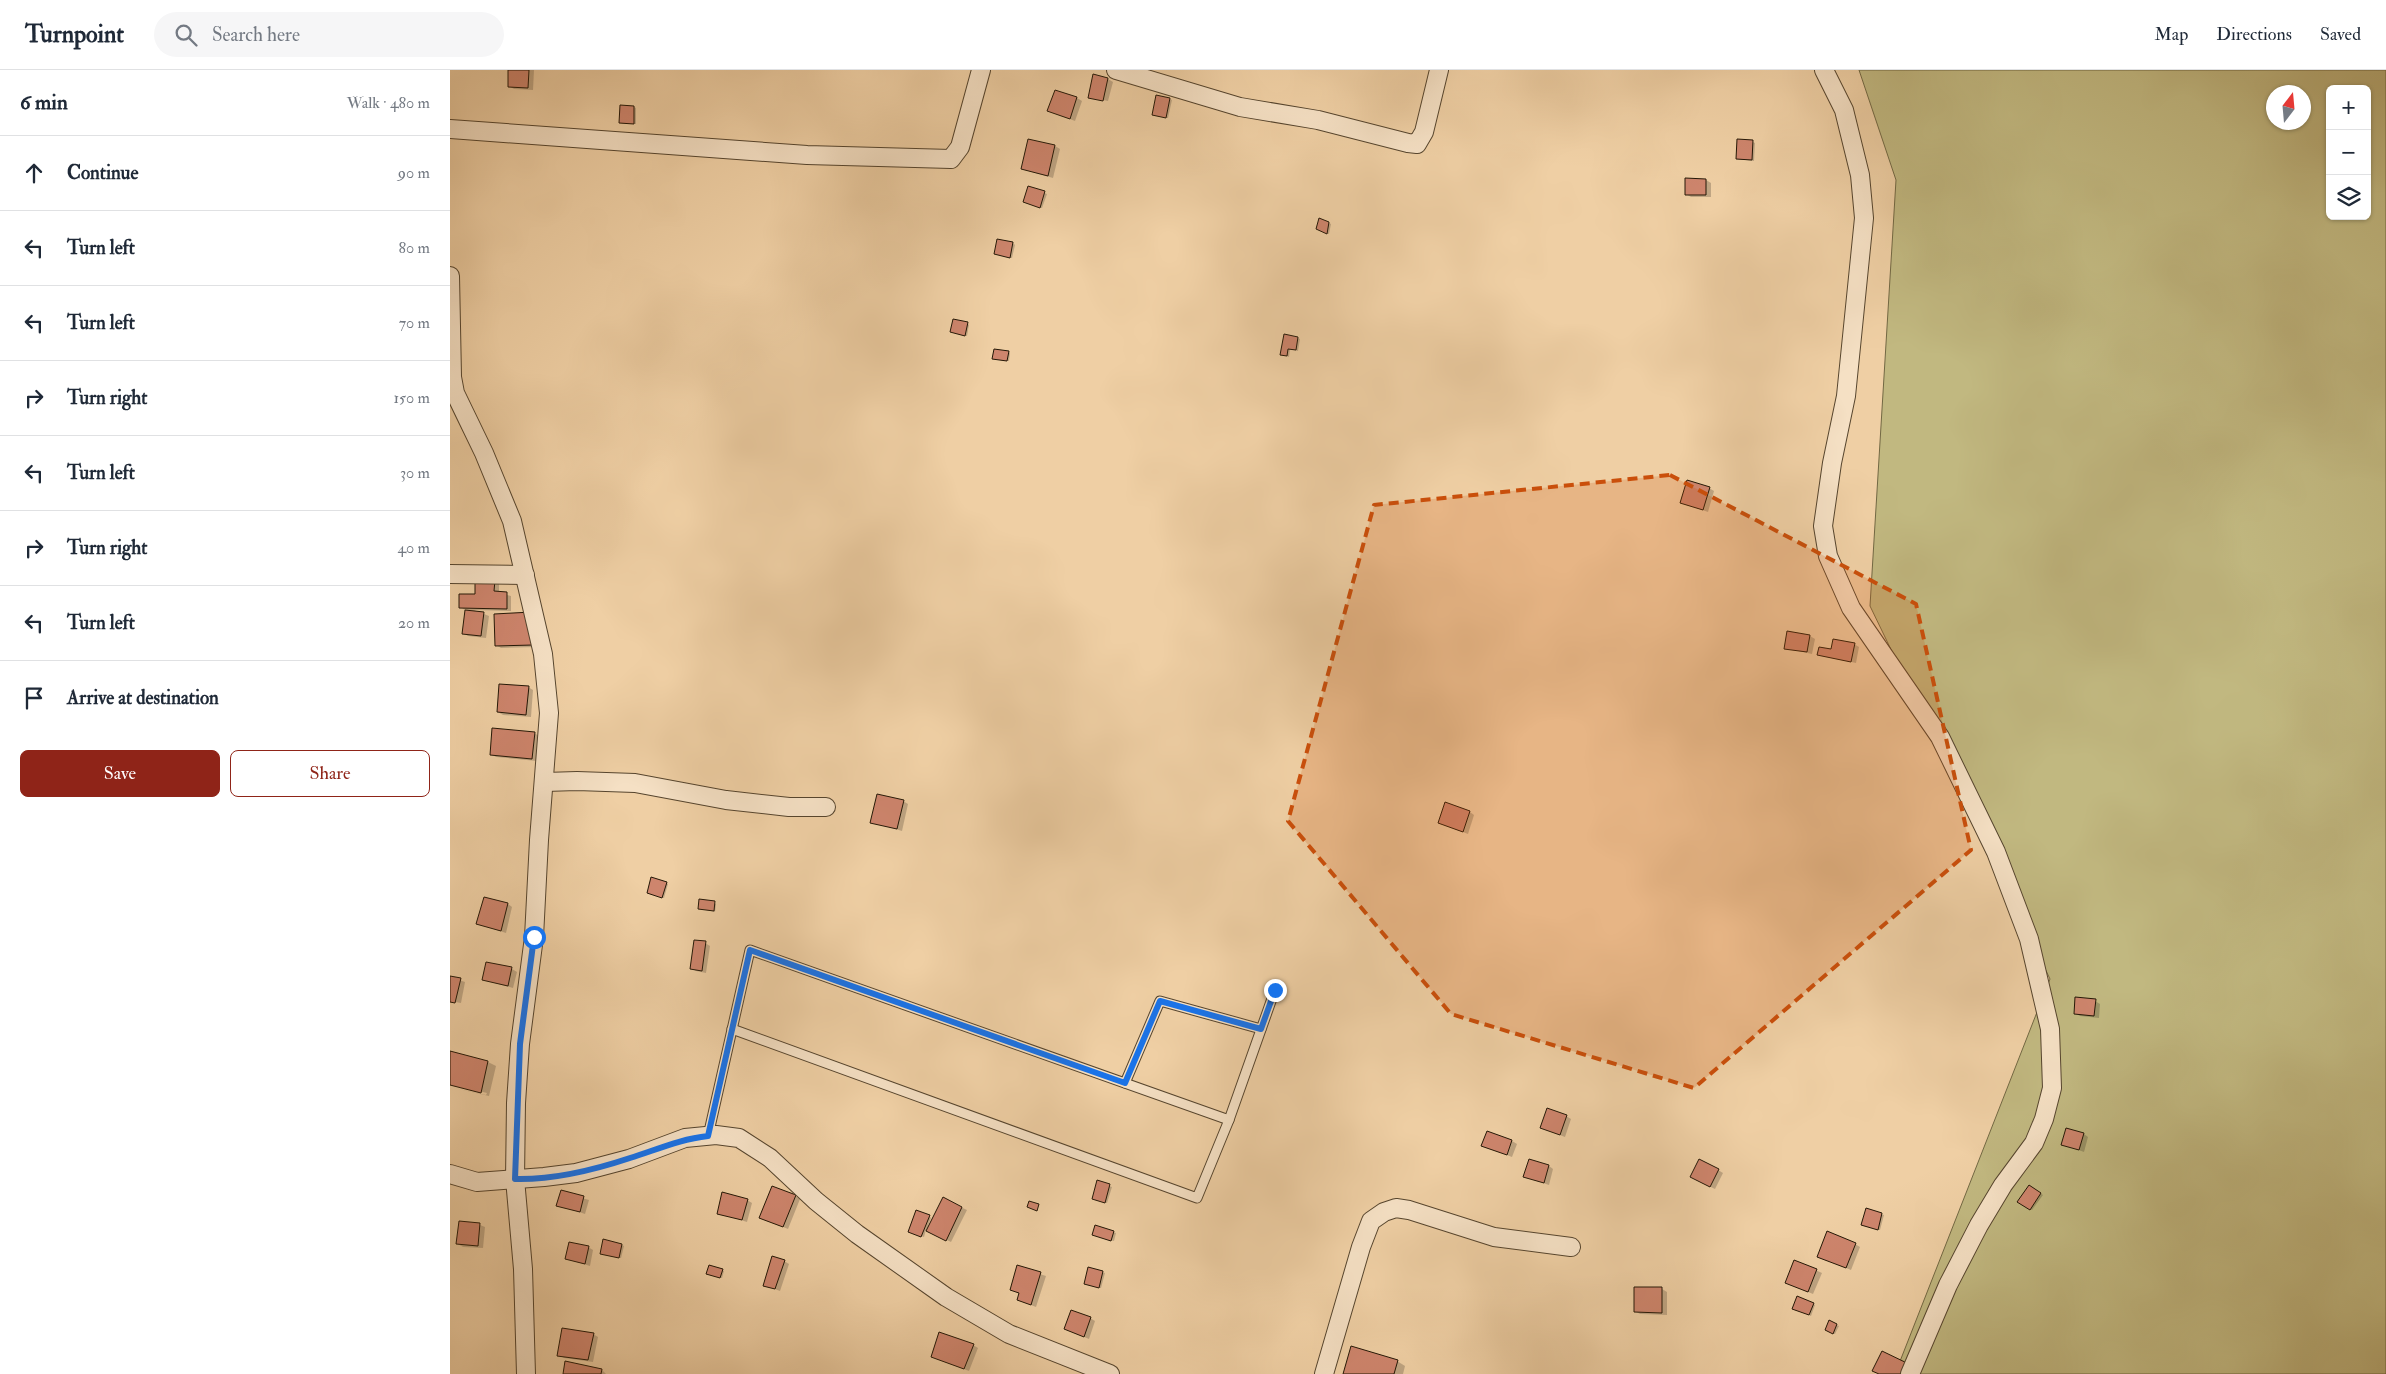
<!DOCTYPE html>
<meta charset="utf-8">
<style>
:root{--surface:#fff;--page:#f6f6f7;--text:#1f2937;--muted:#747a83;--line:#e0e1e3;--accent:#8f2418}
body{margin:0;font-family:"IM FELL Double Pica",serif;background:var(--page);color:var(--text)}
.controls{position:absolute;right:15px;top:15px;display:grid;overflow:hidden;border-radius:8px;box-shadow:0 1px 4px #0004}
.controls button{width:45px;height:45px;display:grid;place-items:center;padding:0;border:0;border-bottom:1px solid var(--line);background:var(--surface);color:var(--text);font:25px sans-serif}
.compass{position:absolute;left:1816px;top:15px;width:45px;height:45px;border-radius:50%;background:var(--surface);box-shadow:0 1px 4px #0004;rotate:16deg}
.stop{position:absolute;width:15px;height:15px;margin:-11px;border:4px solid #1a73e8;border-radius:50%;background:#fff}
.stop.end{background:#1a73e8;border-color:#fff;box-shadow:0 1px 5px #0008}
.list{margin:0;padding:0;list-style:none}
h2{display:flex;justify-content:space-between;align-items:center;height:65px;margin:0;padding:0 20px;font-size:21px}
h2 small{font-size:16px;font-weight:400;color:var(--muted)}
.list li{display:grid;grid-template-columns:32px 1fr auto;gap:15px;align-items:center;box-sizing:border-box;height:75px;padding:0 20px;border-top:1px solid var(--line)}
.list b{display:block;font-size:19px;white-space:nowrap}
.list em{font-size:16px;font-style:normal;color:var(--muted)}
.actions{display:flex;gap:10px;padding:15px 20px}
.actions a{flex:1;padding:11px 0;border:1px solid var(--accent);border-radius:8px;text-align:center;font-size:18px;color:var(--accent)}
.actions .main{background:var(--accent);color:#fff}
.icon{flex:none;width:28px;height:28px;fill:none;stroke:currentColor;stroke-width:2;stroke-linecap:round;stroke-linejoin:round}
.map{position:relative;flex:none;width:1936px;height:1304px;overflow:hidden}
header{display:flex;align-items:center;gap:30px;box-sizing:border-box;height:70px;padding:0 25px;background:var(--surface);border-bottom:1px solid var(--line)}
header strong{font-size:24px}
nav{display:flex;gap:28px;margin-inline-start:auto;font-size:18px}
.search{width:350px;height:45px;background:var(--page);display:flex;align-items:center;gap:12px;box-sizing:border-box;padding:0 18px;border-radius:28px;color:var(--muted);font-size:19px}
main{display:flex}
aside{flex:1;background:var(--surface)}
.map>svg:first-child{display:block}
</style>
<header>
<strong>Turnpoint</strong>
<div class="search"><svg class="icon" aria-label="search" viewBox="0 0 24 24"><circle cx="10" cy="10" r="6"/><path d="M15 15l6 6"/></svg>Search here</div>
<nav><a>Map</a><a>Directions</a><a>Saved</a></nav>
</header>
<main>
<aside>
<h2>6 min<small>Walk · 480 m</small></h2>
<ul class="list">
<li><svg class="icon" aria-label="ahead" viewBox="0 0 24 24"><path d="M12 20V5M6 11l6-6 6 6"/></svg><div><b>Continue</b></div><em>90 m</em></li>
<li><svg class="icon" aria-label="left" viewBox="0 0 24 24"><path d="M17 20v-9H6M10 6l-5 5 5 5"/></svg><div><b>Turn left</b></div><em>80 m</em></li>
<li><svg class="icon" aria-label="left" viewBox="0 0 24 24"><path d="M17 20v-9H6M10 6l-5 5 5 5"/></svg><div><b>Turn left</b></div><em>70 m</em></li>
<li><svg class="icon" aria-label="right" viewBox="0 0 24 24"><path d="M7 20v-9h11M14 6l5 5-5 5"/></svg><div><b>Turn right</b></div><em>150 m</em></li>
<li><svg class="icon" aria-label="left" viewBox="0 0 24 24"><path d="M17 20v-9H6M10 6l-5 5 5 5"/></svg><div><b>Turn left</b></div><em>30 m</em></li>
<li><svg class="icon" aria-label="right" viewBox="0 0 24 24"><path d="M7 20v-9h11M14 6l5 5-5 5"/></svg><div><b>Turn right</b></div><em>40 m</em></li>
<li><svg class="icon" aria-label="left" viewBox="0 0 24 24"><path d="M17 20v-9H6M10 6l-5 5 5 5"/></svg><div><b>Turn left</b></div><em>20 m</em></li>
<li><svg class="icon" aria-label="arrive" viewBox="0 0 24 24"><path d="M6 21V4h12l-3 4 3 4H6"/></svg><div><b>Arrive at destination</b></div></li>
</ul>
<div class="actions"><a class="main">Save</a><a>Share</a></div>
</aside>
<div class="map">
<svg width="1936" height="1304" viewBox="0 0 1936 1304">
<rect width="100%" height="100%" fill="#efcfa4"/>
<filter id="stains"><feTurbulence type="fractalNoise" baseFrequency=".004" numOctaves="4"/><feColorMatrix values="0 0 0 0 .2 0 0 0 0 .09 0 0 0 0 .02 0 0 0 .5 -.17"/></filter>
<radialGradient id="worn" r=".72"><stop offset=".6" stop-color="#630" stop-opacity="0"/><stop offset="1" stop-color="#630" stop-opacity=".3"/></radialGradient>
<!-- green -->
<path fill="#c1b880" stroke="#726843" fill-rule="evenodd" d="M1409 0H1936V1304H1445L1600 909 1420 536 1446 110ZM1880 19H1917V146H1880ZM1824 22H1854V52H1824Z"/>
<!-- shadow -->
<g fill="#0003">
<polygon points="59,0 84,0 83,20 64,19 59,16"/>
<polygon points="658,9 663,12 658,31 639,27"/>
<polygon points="627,28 632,31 625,51 599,41"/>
<polygon points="720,29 722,30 718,48 703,45"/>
<polygon points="184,37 186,38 186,54 171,53"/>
<polygon points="1303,72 1305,73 1304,91 1287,89"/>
<polygon points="605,76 610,79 603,108 572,99"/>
<polygon points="1256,110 1261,113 1261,127 1241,127 1236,124"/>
<polygon points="579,117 597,124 592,138 576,133"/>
<polygon points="879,153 881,154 879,164 867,159"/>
<polygon points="563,173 565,175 562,188 545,184"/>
<polygon points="517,253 519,255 517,266 501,262"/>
<polygon points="848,268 850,269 848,281 840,279 839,287 831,284"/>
<polygon points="558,282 560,283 559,291 546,289"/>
<polygon points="1259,418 1264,421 1258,442 1232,433"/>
<polygon points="44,512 49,514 49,523 61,526 61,541 24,540 39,546 36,568 18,566 13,563 16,541 11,537"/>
<polygon points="86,547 87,577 51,578 46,575"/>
<polygon points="1360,566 1365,569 1362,584 1335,578"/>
<polygon points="1404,574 1409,577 1406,593 1369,585"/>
<polygon points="78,617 83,620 81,647 53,645 48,642"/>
<polygon points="84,663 89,666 87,691 46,687 41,684"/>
<polygon points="453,731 458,734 452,761 422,752"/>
<polygon points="1020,742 1024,745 1018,764 989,753"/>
<polygon points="216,813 218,814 214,828 200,824"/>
<polygon points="264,833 266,834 265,842 249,838"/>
<polygon points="58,834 62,837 56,863 28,854"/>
<polygon points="255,873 260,876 256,903 246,901 241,898"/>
<polygon points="62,899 67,902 63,918 34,910"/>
<polygon points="0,907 15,912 11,933 0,931"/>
<polygon points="1645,931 1650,934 1649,948 1630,946 1625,943"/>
<polygon points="0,983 38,992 46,996 39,1026 0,1017 36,1025 37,1023 0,1014"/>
<polygon points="1116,1046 1121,1049 1115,1067 1091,1058"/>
<polygon points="1634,1064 1638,1067 1634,1082 1612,1074"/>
<polygon points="1062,1071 1067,1074 1062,1087 1033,1076"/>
<polygon points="1099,1096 1103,1099 1099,1115 1075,1107"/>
<polygon points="1268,1100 1273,1103 1265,1119 1246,1110"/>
<polygon points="648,1112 662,1117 657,1133 643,1129"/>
<polygon points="1579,1116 1593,1125 1582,1140 1569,1132"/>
<polygon points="112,1122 139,1130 135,1144 108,1135"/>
<polygon points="345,1126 350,1129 338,1159 316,1150"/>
<polygon points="493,1129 517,1140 501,1172 476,1160 474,1167 461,1162 479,1146 481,1148 478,1156 479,1157"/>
<polygon points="297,1130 302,1133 297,1152 269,1143"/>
<polygon points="1417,1140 1434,1145 1430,1160 1414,1156"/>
<polygon points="30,1155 35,1157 33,1178 13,1177 8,1174"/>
<polygon points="646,1156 666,1163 664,1171 646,1166"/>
<polygon points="1405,1174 1410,1177 1401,1200 1374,1189"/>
<polygon points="172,1175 174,1176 171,1188 153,1184"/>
<polygon points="138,1177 143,1180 140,1196 117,1189"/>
<polygon points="334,1191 339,1194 330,1221 314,1215"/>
<polygon points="1345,1191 1372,1203 1363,1224 1341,1215"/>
<polygon points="568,1197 596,1206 586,1237 568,1230 570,1224 561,1219"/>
<polygon points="639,1198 655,1203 651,1218 637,1215"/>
<polygon points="272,1200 274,1201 272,1208 260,1205"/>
<polygon points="1185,1219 1212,1219 1217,1222 1217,1245 1190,1244 1185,1241"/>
<polygon points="1363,1234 1365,1235 1361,1246 1346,1239"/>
<polygon points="640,1248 645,1251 639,1269 615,1259"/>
<polygon points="1380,1252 1389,1256 1385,1264 1376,1260"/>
<polygon points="143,1264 148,1267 143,1292 114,1288 109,1285"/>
<polygon points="523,1275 528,1278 519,1301 487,1289"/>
<polygon points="947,1291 955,1296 953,1304 894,1304"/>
<polygon points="152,1300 156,1304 114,1304"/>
</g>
<!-- building -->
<g fill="#ce856d" stroke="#231706">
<polygon points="58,0 79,0 78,18 58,17"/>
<polygon points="643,4 658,8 653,31 638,28"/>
<polygon points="605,20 627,27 620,49 597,41"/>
<polygon points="706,25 720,28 716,48 702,45"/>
<polygon points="170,35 184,36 184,54 169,53"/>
<polygon points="578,69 605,75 598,106 571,99"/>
<polygon points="1287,69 1303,70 1302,90 1286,89"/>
<polygon points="1235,108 1256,109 1256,125 1235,125"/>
<polygon points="578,116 595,121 590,138 573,132"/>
<polygon points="869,148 879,152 877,164 866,159"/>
<polygon points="547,169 563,172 560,188 544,184"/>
<polygon points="503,249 518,252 515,266 500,262"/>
<polygon points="834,264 848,267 846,280 838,279 837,286 830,285"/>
<polygon points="544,279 559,281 557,291 542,289"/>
<polygon points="1237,410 1260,417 1253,440 1230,433"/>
<polygon points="25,510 45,510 44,521 57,522 57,539 9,538 9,524 25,524"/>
<polygon points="15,540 34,542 31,566 12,564"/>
<polygon points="82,542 83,575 45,576 44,544"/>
<polygon points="1337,561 1360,565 1357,582 1334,579"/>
<polygon points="1383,569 1405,573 1401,592 1367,585 1369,577 1381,579"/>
<polygon points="49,614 79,616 76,645 47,642"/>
<polygon points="42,658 85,662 82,689 40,685"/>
<polygon points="427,724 454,730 447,759 420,753"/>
<polygon points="995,732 1020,741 1013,762 988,753"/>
<polygon points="201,807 217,812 212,828 197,823"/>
<polygon points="34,827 58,833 51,861 26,854"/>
<polygon points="249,829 265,831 264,841 248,839"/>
<polygon points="244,870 256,871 252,901 240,899"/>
<polygon points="36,892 62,897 58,916 32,910"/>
<polygon points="0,906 11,908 5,933 0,932"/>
<polygon points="1625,927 1646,929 1644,946 1624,944"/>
<polygon points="0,981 38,991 31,1023 0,1015"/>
<polygon points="1097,1038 1117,1045 1110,1065 1090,1058"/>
<polygon points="1616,1058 1634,1063 1629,1080 1611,1075"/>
<polygon points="1037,1061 1062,1070 1057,1085 1031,1076"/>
<polygon points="1079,1089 1099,1095 1094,1113 1073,1107"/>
<polygon points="1249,1089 1269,1099 1260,1117 1240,1107"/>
<polygon points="647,1110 660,1114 655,1133 642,1129"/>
<polygon points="1579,1115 1591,1123 1580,1140 1567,1132"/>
<polygon points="322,1116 346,1125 333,1157 309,1148"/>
<polygon points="111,1120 134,1126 130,1142 106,1136"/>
<polygon points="272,1122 298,1129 292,1150 267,1144"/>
<polygon points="493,1127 512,1137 496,1171 476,1161"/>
<polygon points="579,1131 589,1134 587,1141 577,1137"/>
<polygon points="1416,1138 1432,1143 1428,1160 1411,1155"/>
<polygon points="466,1140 480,1145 471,1167 458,1162"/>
<polygon points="9,1151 30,1153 28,1176 6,1174"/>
<polygon points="645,1155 664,1161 661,1171 642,1165"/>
<polygon points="1377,1161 1406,1173 1396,1198 1367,1187"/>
<polygon points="153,1169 172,1174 169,1188 150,1184"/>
<polygon points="119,1172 139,1176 135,1194 115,1189"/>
<polygon points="322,1186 335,1190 325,1219 313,1216"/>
<polygon points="1344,1190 1367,1199 1358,1222 1335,1213"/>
<polygon points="259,1195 273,1199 270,1208 256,1204"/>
<polygon points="567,1195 591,1202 581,1235 567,1230 569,1223 560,1220"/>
<polygon points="638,1197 653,1201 649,1218 634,1214"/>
<polygon points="1184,1217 1212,1217 1212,1243 1184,1242"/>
<polygon points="1347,1226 1364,1233 1359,1245 1342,1239"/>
<polygon points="621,1240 641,1247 634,1267 614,1259"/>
<polygon points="1379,1250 1387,1254 1383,1264 1375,1260"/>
<polygon points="112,1258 144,1263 138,1290 107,1286"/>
<polygon points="489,1262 524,1274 514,1299 481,1287"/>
<polygon points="901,1276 948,1290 944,1304 893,1304"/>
<polygon points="1432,1281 1461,1295 1457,1304 1429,1304 1422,1301"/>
<polygon points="115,1291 152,1299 151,1304 113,1304"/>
</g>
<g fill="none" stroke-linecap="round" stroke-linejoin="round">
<!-- lane casing -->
<g stroke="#56452e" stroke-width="11">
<g id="lane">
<polyline points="282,959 747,1128 779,1050"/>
<polyline points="675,1013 710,931 811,959"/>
<polyline points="258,1066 300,880 779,1050 825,920"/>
</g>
</g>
<!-- street casing -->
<g stroke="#56452e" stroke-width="20">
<g id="street">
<polyline points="666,0 790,37 868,50 958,73 967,74 974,62 989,0"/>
<polyline points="1374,0 1394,40 1410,105 1414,148 1396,326 1382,393 1373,456 1378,486 1401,538 1490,667 1546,782 1579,869 1600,959 1602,1018 1594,1049 1584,1073 1553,1115 1529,1155 1498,1215 1460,1304"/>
<polyline points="0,59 357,85 501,89 510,77 531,0"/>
<polyline points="0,206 2,307 5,323 34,383 62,451 93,584 99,643 89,770 84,867 70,974 66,1033 65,1109 73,1199 76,1304"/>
<polyline points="0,504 75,505"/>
<polyline points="95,712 127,711 185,713 276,730 339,737 376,737"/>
<polyline points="0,1104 27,1112 94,1107 126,1103 179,1089 235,1068 266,1065 289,1068 320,1088 366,1131 407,1164 496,1227 559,1264 660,1304"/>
<polyline points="874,1304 911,1177 921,1151 934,1142 946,1138 959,1140 1044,1167 1121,1177"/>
</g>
</g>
<!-- lane -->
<use href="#lane" stroke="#f5e0c4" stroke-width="9"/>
<!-- street -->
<use href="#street" stroke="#f5e0c4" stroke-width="18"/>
</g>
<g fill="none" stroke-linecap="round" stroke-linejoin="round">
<!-- route -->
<path stroke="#1a73e8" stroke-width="6" d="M84 867 70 974 65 1109C104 1110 144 1100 180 1088 206 1080 230 1069 258 1066L300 880 675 1013 710 931 811 959 825 920"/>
</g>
<!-- marked area -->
<path fill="#ca4f0b" fill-opacity="0.2" stroke="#ca4f0b" stroke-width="4" stroke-dasharray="10 6" stroke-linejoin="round" d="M1220 405 1466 534 1521 780 1244 1018 1001 944 838 751 924 435Z"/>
<rect width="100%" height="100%" filter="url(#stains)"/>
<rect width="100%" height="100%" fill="url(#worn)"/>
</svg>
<div class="controls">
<button>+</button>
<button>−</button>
<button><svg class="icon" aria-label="layers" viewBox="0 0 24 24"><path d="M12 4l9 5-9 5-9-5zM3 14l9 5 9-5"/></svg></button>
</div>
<svg class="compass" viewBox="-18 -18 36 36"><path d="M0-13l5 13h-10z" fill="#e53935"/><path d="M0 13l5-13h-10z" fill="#747a83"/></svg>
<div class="stop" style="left:84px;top:867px"></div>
<div class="stop end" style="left:825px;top:920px"></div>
</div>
</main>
